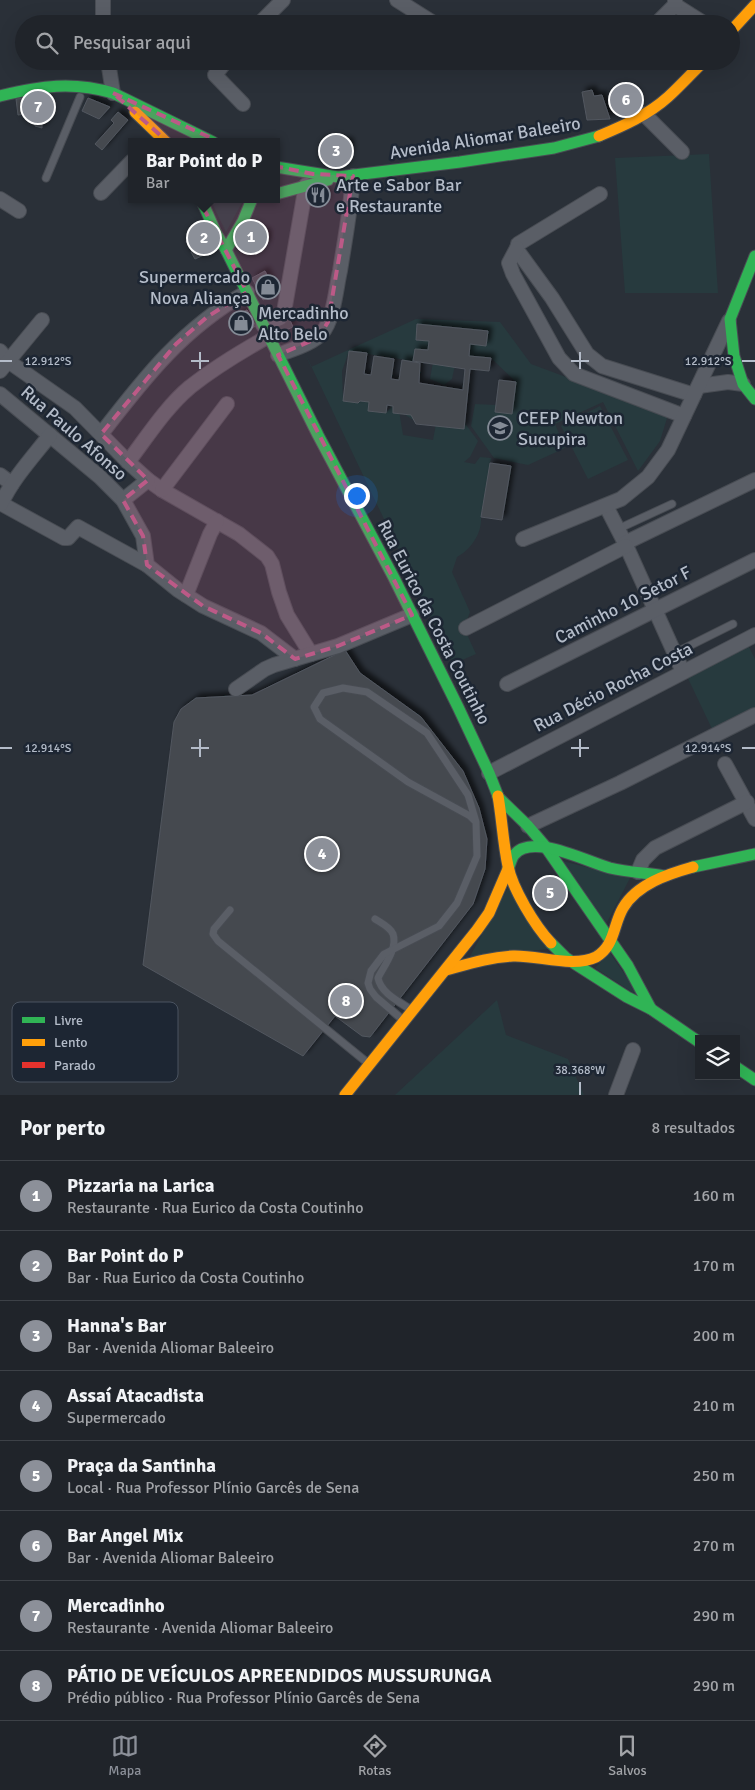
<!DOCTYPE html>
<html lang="pt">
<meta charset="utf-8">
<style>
:root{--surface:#20242a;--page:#2d3036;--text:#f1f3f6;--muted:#a2a4a8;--line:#3d4147;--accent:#8c9099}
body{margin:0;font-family:Signika,sans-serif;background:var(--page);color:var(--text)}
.controls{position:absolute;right:15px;bottom:15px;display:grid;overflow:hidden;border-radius:0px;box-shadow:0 5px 20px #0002}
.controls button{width:45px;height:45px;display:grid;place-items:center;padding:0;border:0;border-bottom:1px solid var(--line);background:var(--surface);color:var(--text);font:25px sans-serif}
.you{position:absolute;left:356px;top:495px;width:18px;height:18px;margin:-12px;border:4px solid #fff;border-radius:50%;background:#1a73e8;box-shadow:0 0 0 8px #1a73e833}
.badge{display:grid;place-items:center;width:32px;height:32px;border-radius:50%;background:var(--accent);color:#fff;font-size:16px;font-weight:700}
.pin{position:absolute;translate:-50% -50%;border:2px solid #fff;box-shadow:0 1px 5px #0006}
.popup{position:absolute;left:128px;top:138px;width:152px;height:65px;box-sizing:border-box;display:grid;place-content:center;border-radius:0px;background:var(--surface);filter:drop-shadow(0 1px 4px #0005);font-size:16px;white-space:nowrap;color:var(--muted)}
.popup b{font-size:19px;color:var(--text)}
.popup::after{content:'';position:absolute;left:50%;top:100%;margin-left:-10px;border:10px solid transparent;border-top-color:var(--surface)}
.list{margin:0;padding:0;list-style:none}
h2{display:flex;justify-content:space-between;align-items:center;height:65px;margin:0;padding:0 20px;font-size:21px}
h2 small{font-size:16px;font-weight:400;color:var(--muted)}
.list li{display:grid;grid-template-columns:32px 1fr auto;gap:15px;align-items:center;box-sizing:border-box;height:70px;padding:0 20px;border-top:1px solid var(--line)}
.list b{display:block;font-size:19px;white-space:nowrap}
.list p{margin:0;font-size:16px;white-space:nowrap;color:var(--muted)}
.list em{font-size:16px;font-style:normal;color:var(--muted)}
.icon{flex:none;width:28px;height:28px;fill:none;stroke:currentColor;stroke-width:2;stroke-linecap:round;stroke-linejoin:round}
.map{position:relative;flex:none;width:755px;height:1095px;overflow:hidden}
.search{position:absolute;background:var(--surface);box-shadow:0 5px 20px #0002;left:15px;right:15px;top:15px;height:55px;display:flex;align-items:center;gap:12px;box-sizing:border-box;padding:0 18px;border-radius:28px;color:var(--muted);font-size:19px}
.sheet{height:625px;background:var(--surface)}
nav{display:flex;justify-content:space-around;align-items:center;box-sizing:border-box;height:70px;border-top:1px solid var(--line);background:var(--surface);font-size:14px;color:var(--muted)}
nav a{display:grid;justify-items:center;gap:2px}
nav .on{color:var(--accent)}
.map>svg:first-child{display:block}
</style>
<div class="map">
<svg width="755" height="1095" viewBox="0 0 755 1095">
<defs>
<filter id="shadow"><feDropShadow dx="4" dy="-4" stdDeviation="2.5" flood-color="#0009"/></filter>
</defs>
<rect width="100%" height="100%" fill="#2a3038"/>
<!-- green -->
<g fill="#273a3e">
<polygon points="709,154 718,293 625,293 615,158"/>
<polygon points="210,199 244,199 226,232"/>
<path d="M416 319 500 322 531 364 668 415 660 441 638 471 603 402 555 424 565 448 528 465 494 458 471 426 475 404 496 405 495 412 512 414 516 382 491 358 469 356 470 344 486 345 488 331 463 329 460 359 456 360 452 379 444 385 430 379 435 351 413 361 349 351 342 371 343 401 358 403 365 397 369 402 368 411 386 413 413 383 415 421 399 411 403 435 433 440 436 424 464 422 478 441 470 457 464 462 475 464 480 457 491 458 481 517C482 534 471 549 457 557L452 572 470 612 464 628 476 654 453 664 303 349 311 367Z"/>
<polygon points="600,406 628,460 588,479 561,426"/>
<polygon points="746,641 755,659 755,714 714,733 684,670"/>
<polygon points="562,861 630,878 605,926"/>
<polygon points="508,888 548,949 469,958"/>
<polygon points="610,953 641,998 595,968"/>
<polygon points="497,1000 506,1035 568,1059 584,1095 395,1095"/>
</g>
<!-- building -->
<g fill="#444950" stroke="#52575f" filter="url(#shadow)">
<polygon points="592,90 594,96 602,95 610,119 587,120 582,92"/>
<polygon points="628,92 634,107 626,111 619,95"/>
<polygon points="35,94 42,94 42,128 35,126"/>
<polygon points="26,98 27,114 18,115 16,99"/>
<polygon points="88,98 110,107 99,119 82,111"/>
<polygon points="118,112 128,120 102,150 95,144 114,123 111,120"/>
<polygon points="322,142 349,142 349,153 331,153 331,160 322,160"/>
<polygon points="307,191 327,192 326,204 306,203"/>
<polygon points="204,230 209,240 191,249 186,241"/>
<polygon points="244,231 267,233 266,245 243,243"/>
<polygon points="210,242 215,250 195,259 191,252"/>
<polygon points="265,271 276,293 263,300 252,278"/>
<polygon points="247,310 256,326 241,333 233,317"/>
<polygon points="289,318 293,327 281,332 277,323"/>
<polygon points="417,324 488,331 486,346 470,344 469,356 491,358 489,371 470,369 464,429 416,424 411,415 393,413 393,406 387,405 386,413 368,411 369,402 360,401 358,403 343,401 349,351 367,353 364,374 371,375 374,356 394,359 391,379 399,380 402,360 420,363 419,383 463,390 465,369 413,361 415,349 428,350 429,341 416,340"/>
<polygon points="499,380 516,382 512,414 495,412"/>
<polygon points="490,463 511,466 502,520 481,517"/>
<polygon points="345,650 360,673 421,717 463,771 479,808 487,839 485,869 473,904 370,1037 362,1036 335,1016 303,1056 143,965 174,722 181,709 196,698 252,695"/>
</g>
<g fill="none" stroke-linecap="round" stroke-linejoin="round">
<!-- lane casing -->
<g stroke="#484c53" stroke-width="9">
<g id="lane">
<polyline points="46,178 80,97"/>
<polyline points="618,529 672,504"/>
<polyline points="675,653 733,624"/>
<polyline points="230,910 214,929 213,934 218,941 369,1064"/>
<path d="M375 919C381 923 390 927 393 934 398 948 384 966 378 978 381 993 398 1001 410 1009"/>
<polyline points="403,1020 376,997 370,989 368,983 371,971 384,954 439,926 457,903 477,856 476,822 470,816 408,782 320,719 314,707 323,693 343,688 367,692 427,733 468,795 476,822"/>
</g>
</g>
<!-- street casing -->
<g stroke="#484c53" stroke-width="16">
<g id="street">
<polyline points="103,0 103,24"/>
<polyline points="397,0 435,24"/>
<polyline points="675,5 705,24"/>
<polyline points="259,24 283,0"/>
<polyline points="656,24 675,5 675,0"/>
<polyline points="108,61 113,93"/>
<polyline points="226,61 215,75 243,104"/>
<polyline points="644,114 682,152"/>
<polyline points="101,193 132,161"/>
<polyline points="600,194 518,244 517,250 552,298 587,354 602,366 694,395"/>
<polyline points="0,199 19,211"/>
<polyline points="517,248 509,263 513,274 559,358 574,374 684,416"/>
<polyline points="263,325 280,318 284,312 306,185"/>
<polyline points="0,351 8,361 75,408 128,462 148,480 162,490 239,534 267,556 272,564 279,592 287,615 311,654"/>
<path d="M278 355C290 350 314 343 322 333 334 319 336 288 340 271 345 239 351 208 353 176"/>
<polyline points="0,371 42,320"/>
<polyline points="699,386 728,382 743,384"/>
<polyline points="0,394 100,477 123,500 143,536 147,565 178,590 203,606 261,633 295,659"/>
<path d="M101 434C145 377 183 328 247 292"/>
<path d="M128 462C147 437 166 407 190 387 214 368 242 351 269 336"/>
<polyline points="0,475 12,484"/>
<polyline points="162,490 227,404"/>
<polyline points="123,500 148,480"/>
<polyline points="0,503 64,538 68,538 78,527 147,565"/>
<path d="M1 504C13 478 33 457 50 435"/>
<polyline points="606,506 625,543 683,672"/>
<polyline points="523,539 621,499 648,477 668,450 729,321"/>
<polyline points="625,543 755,480"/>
<polyline points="186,595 210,534 217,521"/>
<polyline points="466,628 626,546"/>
<polyline points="507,684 755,560"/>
<polyline points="236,689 265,669 274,665 338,646 412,615"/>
<polyline points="725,764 755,819"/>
<polyline points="489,773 755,635"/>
<polyline points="528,826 620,783 755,715"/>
<polyline points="638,872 643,860 655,848 747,802"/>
<polyline points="616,1095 633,1050"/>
</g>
</g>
<!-- fast casing -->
<g stroke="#484c53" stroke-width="13">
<g id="fast">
<path d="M0 96C41 86 72 81 113 93L213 142"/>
<polyline points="276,167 338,177 460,162 554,148 599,136"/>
<polyline points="276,194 328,180"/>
<polyline points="201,199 216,233 226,250 318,435 394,578 458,707 489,773 498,796"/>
<polyline points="226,250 243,221 252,199"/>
<polyline points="755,256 730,319 734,356 743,384 755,399"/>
<polyline points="498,797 528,826 545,846 628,966 651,1009"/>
<polyline points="693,867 755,854"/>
<path d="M508 869C510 865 511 859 514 855 532 832 587 862 610 868 627 872 646 873 664 876"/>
<polyline points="551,943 566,958 627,997 651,1009 699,1042"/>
<polyline points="736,1067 755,1080"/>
</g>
</g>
<!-- slow casing -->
<g stroke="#484c53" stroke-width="13">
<g id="slow">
<polyline points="731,31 755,5"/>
<polyline points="135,112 166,142"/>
<path d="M599 136C623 126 648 115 668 97 680 86 692 73 704 61"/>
<path d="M498 796C502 819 503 843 508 866 512 888 535 926 551 943"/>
<path d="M446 970C468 964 490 957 513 956 538 955 573 968 596 957 615 946 613 925 623 908 637 884 668 874 693 867"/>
<polyline points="345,1095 477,930 489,913 508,869"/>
</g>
</g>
<!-- lane -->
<use href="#lane" stroke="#5a5e66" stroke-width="7"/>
<!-- street -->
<use href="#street" stroke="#5a5e66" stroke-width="14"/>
<!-- fast -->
<use href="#fast" stroke="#30b455" stroke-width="11"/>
<!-- slow -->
<use href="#slow" stroke="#ff9f0a" stroke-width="11"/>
</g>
<!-- marked area -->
<path fill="#bc5a87" fill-opacity="0.2" stroke="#bc5a87" stroke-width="4" stroke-dasharray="10 6" stroke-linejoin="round" d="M113 93 270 165 313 174 353 176 328 322 318 338 278 355 412 615 338 646 295 659 261 633 203 606 147 565 143 536 123 500 148 480 101 434 176 344 207 317 247 292 203 207 198 186 160 135Z"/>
<!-- ticks -->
<path fill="none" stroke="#b4bcc9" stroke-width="2" d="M200 352V369M580 352V369M0 361H12M191 361H209M571 361H589M742 361H755M200 739V757M580 739V757M0 748H12M191 748H209M571 748H589M742 748H755M580 1082V1095"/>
<!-- icons -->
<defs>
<g id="restaurant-ring" transform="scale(1.25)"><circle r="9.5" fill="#1d2633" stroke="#848b96" stroke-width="1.5"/><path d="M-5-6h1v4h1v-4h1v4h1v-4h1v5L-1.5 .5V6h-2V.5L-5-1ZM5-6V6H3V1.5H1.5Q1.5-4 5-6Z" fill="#848b96"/></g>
<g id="shop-ring" transform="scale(1.25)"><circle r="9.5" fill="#1d2633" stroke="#848b96" stroke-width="1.5"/><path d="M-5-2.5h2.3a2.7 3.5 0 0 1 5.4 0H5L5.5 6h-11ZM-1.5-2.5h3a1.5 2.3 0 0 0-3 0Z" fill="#848b96"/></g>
<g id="school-ring" transform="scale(1.25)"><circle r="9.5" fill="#1d2633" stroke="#848b96" stroke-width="1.5"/><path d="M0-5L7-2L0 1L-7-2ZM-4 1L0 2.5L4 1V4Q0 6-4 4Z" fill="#848b96"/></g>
</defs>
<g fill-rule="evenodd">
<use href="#restaurant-ring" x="318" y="195"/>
<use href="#shop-ring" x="268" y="287"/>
<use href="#shop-ring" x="241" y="323"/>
<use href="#school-ring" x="500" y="428"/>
</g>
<g text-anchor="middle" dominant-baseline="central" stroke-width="5" stroke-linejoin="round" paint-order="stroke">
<!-- street labels -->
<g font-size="18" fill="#b4bcc9" stroke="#1d2633">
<text transform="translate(485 138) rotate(-9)">Avenida Aliomar Baleeiro</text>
<text transform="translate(74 433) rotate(41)">Rua Paulo Afonso</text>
<text transform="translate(623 605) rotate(-27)">Caminho 10 Setor F</text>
<text transform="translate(434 622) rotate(63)">Rua Eurico da Costa Coutinho</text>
<text transform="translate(613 687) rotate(-27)">Rua Décio Rocha Costa</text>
</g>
<!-- poi labels -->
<g font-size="18" fill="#b4bcc9" stroke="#1d2633" text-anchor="start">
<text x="336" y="185">Arte e Sabor Bar<tspan x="336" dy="21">e Restaurante</tspan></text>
<text x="250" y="277" text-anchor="end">Supermercado<tspan x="250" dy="21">Nova Aliança</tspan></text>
<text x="258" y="313">Mercadinho<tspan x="258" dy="21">Alto Belo</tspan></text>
<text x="518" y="418">CEEP Newton<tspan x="518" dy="21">Sucupira</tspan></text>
</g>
</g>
<!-- legend -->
<rect x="12" y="1002" width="166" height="80" rx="8" fill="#1d2633" stroke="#4a5360" stroke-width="1"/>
<rect x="22" y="1017" width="23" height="6" fill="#30b455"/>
<rect x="22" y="1039" width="23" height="7" fill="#ff9f0a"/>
<rect x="22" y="1062" width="23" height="6" fill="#e5322d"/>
<g font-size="14" fill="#b4bcc9">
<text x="54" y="1025">Livre</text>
<text x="54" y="1047">Lento</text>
<text x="54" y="1070">Parado</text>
</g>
<g font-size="12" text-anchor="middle" fill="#b4bcc9" stroke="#1d2633" stroke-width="5" stroke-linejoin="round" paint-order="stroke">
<text x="48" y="365">12.912°S</text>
<text x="708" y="365">12.912°S</text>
<text x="48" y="752">12.914°S</text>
<text x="708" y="752">12.914°S</text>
<text x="580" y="1074">38.368°W</text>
</g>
</svg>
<div class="controls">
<button><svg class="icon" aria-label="layers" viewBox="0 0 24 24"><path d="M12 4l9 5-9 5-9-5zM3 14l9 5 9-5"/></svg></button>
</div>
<div class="you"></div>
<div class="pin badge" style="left:251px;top:237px">1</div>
<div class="pin badge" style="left:204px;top:238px">2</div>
<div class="popup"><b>Bar Point do P</b>Bar</div>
<div class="pin badge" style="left:336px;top:151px">3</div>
<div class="pin badge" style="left:322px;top:854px">4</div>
<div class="pin badge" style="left:550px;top:893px">5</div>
<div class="pin badge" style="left:626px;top:100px">6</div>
<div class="pin badge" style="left:38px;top:107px">7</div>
<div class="pin badge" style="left:346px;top:1001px">8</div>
<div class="search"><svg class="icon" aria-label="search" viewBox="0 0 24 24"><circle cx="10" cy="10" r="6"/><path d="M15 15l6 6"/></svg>Pesquisar aqui</div>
</div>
<section class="sheet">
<h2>Por perto<small>8 resultados</small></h2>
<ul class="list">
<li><span class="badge">1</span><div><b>Pizzaria na Larica</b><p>Restaurante · Rua Eurico da Costa Coutinho</p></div><em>160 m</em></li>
<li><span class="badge">2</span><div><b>Bar Point do P</b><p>Bar · Rua Eurico da Costa Coutinho</p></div><em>170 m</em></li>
<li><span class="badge">3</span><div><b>Hanna's Bar</b><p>Bar · Avenida Aliomar Baleeiro</p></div><em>200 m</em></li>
<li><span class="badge">4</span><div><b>Assaí Atacadista</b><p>Supermercado</p></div><em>210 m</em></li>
<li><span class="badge">5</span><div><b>Praça da Santinha</b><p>Local · Rua Professor Plínio Garcês de Sena</p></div><em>250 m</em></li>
<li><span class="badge">6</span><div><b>Bar Angel Mix</b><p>Bar · Avenida Aliomar Baleeiro</p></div><em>270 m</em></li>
<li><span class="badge">7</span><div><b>Mercadinho</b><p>Restaurante · Avenida Aliomar Baleeiro</p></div><em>290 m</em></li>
<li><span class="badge">8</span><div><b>PÁTIO DE VEÍCULOS APREENDIDOS MUSSURUNGA</b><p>Prédio público · Rua Professor Plínio Garcês de Sena</p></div><em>290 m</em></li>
</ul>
</section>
<nav>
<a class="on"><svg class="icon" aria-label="map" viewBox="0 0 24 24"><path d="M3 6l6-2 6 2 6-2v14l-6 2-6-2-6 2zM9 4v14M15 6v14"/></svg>Mapa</a>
<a><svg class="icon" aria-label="directions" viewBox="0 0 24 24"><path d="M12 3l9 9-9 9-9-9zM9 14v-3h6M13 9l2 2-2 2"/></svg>Rotas</a>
<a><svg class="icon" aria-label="saved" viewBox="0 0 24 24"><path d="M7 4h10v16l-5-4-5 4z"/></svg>Salvos</a>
</nav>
